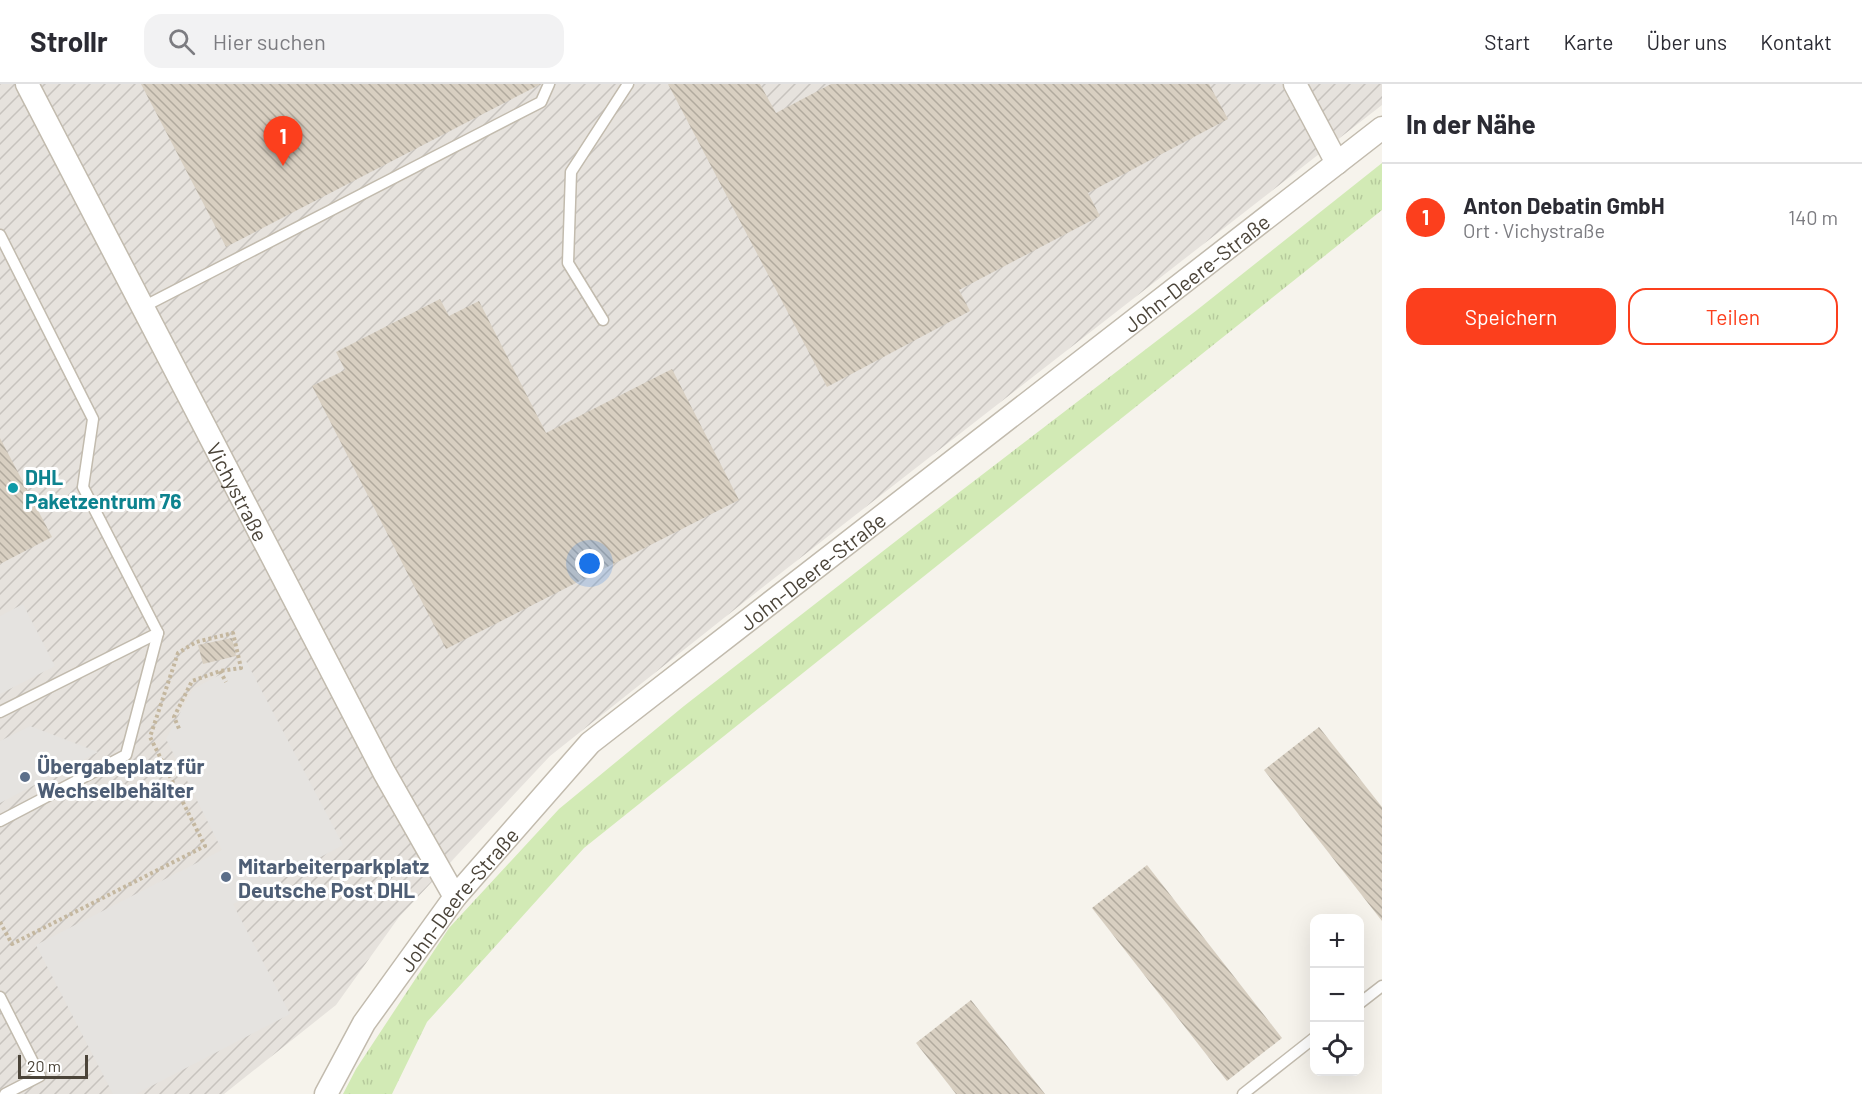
<!DOCTYPE html>
<html lang="de">
<meta charset="utf-8">
<style>
:root{--surface:#fff;--page:#f2f2f3;--text:#2b2b33;--muted:#7c7c81;--line:#e1e1e2;--accent:#fc3f1d}
body{margin:0;font-family:Barlow,sans-serif;background:var(--page);color:var(--text)}
.controls{position:absolute;right:18px;bottom:18px;display:grid;overflow:hidden;border-radius:12px;box-shadow:0 6px 24px #0002}
.controls button{width:54px;height:54px;display:grid;place-items:center;padding:0;border:0;border-bottom:2px solid var(--line);background:var(--surface);color:var(--text);font:30px sans-serif}
.scale{position:absolute;left:18px;bottom:15px;width:70px;box-sizing:border-box;padding-left:6px;border:3px solid #4b4439;border-top:0;font-size:16px;line-height:21px;white-space:nowrap;color:#4b4439;-webkit-text-stroke:4px #fff;paint-order:stroke}
.you{position:absolute;left:590px;top:480px;width:21px;height:21px;margin:-15px;border:4px solid #fff;border-radius:50%;background:#1a73e8;box-shadow:0 0 0 9px #1a73e833}
.badge{display:grid;place-items:center;width:39px;height:39px;border-radius:50%;background:var(--accent);color:#fff;font-size:20px;font-weight:700}
.pin{position:absolute;translate:-50% -50px;filter:drop-shadow(0 2px 3px #0008)}
.pin::after{content:'';position:absolute;top:32px;width:21px;height:18px;background:inherit;clip-path:polygon(0 0,100% 0,50% 100%)}
.list{margin:0;padding:0;list-style:none}
h2{display:flex;justify-content:space-between;align-items:center;height:78px;margin:0;padding:0 24px;font-size:26px}
h2 small{font-size:20px;font-weight:400;color:var(--muted)}
.list li{display:grid;grid-template-columns:39px 1fr auto;gap:18px;align-items:center;box-sizing:border-box;height:108px;padding:0 24px;border-top:2px solid var(--line)}
.list b{display:block;font-size:22px;white-space:nowrap}
.list p{margin:0;font-size:20px;white-space:nowrap;color:var(--muted)}
.list em{font-size:20px;font-style:normal;color:var(--muted)}
.actions{display:flex;gap:12px;padding:18px 24px}
.actions a{flex:1;padding:14px 0;border:2px solid var(--accent);border-radius:18px;text-align:center;font-size:21px;color:var(--accent)}
.actions .main{background:var(--accent);color:#fff}
.icon{flex:none;width:33px;height:33px;fill:none;stroke:currentColor;stroke-width:2;stroke-linecap:round;stroke-linejoin:round}
.map{position:relative;flex:none;width:1382px;height:1010px;overflow:hidden}
header{display:flex;align-items:center;gap:36px;box-sizing:border-box;height:84px;padding:0 30px;background:var(--surface);border-bottom:2px solid var(--line)}
header strong{font-size:28px}
nav{display:flex;gap:33px;margin-inline-start:auto;font-size:21px}
.search{width:420px;height:54px;background:var(--page);display:flex;align-items:center;gap:15px;box-sizing:border-box;padding:0 21px;border-radius:18px;color:var(--muted);font-size:22px}
main{display:flex}
aside{flex:1;background:var(--surface)}
.map>svg:first-child{display:block}
</style>
<header>
<strong>Strollr</strong>
<div class="search"><svg class="icon" aria-label="search" viewBox="0 0 24 24"><circle cx="10" cy="10" r="6"/><path d="M15 15l6 6"/></svg>Hier suchen</div>
<nav><a>Start</a><a>Karte</a><a>Über uns</a><a>Kontakt</a></nav>
</header>
<main>
<div class="map">
<svg width="1382" height="1010" viewBox="0 0 1382 1010">
<defs>
<pattern id="industrial-furrows" width="10" height="10" patternUnits="userSpaceOnUse" patternTransform="scale(1.5)"><rect width="10" height="10" fill="#e6e2dd"/><path d="M-1 1l2-2M0 10L10 0M9 11l2-2" fill="none" stroke="#c7c3be"/></pattern>
<pattern id="grass-tufts" width="24" height="20" patternUnits="userSpaceOnUse" patternTransform="scale(1.5)"><rect width="24" height="20" fill="#d2eab5"/><path d="M3 7l-1-3M5 7V3M7 7l1-3M15 17l-1-3M17 17v-4M19 17l1-3" fill="none" stroke="#b6ca9c"/></pattern>
<pattern id="building-back-hatch" width="6" height="6" patternUnits="userSpaceOnUse" patternTransform="scale(1.5)"><rect width="6" height="6" fill="#d8cfc1"/><path d="M-1 5l2 2M0 0l6 6M5-1l2 2" fill="none" stroke="#b1aa9e"/></pattern>
</defs>
<rect width="100%" height="100%" fill="#f6f3ec"/>
<!-- industrial -->
<polygon fill="url(#industrial-furrows)" points="0,0 1382,0 1382,21 763,503 550,672 399,833 336,921 224,1010 0,1010"/>
<!-- grass -->
<polygon fill="url(#grass-tufts)" points="1382,79 1382,126 584,764 427,938 392,1010 343,1010 356,985 449,844 559,725 684,622 914,443 1197,226"/>
<!-- parking -->
<g fill="#e5e3e0">
<polygon points="23,520 55,582 0,610 0,532"/>
<polygon points="246,577 343,761 233,820 290,930 136,1010 113,1010 36,861 222,766 166,655 193,605"/>
<polygon points="30,642 98,668 0,719 0,657"/>
</g>
<!-- building -->
<g fill="url(#building-back-hatch)">
<polygon points="141,0 541,0 226,163"/>
<polygon points="668,0 760,0 776,29 831,0 1209,0 1228,35 1088,109 1100,132 959,206 970,227 827,303"/>
<polygon points="440,215 449,232 479,217 546,349 672,285 739,416 446,565 312,302 345,286 336,268"/>
<polygon points="0,354 52,453 0,480"/>
<polygon points="232,554 236,572 203,580 198,561"/>
<polygon points="1319,643 1382,723 1382,837 1264,686"/>
<polygon points="1147,781 1282,954 1227,997 1092,824"/>
<polygon points="971,916 1045,1010 956,1010 916,959"/>
</g>
<g fill="none" stroke-linecap="round" stroke-linejoin="round">
<!-- lane casing -->
<g stroke="#c2bbae" stroke-width="13">
<g id="lane">
<polyline points="0,151 93,335 83,403 158,549 0,628"/>
<polyline points="143,223 541,18 549,0"/>
<polyline points="603,236 568,179 571,88 628,0"/>
<polyline points="0,737 126,671 158,549"/>
<polyline points="0,913 40,992 5,1010"/>
<polyline points="1360,919 1382,902"/>
<polyline points="1243,1010 1314,954"/>
</g>
</g>
<!-- street casing -->
<g stroke="#c2bbae" stroke-width="25">
<g id="street">
<path id="s1" d="M27 0 384 688 455 813"/>
<polyline points="1295,0 1337,79"/>
<path id="s2" d="M326 1010 364 939 455 813 590 659 1382 44"/>
</g>
</g>
<!-- path -->
<g stroke="#c4b79f" stroke-width="4" stroke-dasharray="3 3" stroke-linecap="butt">
<polyline points="220,587 226,598"/>
<polyline points="0,838 12,860 205,762 150,653 178,569 196,558 233,549 241,584 220,587 192,597 174,633 180,647"/>
</g>
<!-- lane -->
<use href="#lane" stroke="#fff" stroke-width="10"/>
<!-- street -->
<use href="#street" stroke="#fff" stroke-width="22"/>
</g>
<!-- markers -->
<circle fill="#0f9aa8" stroke="#fff" stroke-width="2" cx="13" cy="404" r="6"/>
<g fill="#5c6f8a" stroke="#fff" stroke-width="2">
<circle cx="25" cy="693" r="6"/>
<circle cx="226" cy="793" r="6"/>
</g>
<g text-anchor="middle" dominant-baseline="central" stroke-width="6" stroke-linejoin="round" paint-order="stroke">
<!-- street labels -->
<g font-size="21" fill="#4b4439" stroke="#fff">
<text stroke="none"><textPath href="#s2" startOffset="1208">John-Deere-Straße</textPath></text>
<text stroke="none"><textPath href="#s1" startOffset="459">Vichystraße</textPath></text>
<text stroke="none"><textPath href="#s2" startOffset="722">John-Deere-Straße</textPath></text>
<text stroke="none"><textPath href="#s2" startOffset="236">John-Deere-Straße</textPath></text>
</g>
<!-- culture labels -->
<g font-size="21" font-weight="bold" fill="#0d838f" stroke="#fff" text-anchor="start">
<text x="25" y="392">DHL<tspan x="25" dy="24">Paketzentrum 76</tspan></text>
</g>
<!-- service labels -->
<g font-size="21" font-weight="bold" fill="#4e5e75" stroke="#fff" text-anchor="start">
<text x="37" y="681">Übergabeplatz für<tspan x="37" dy="24">Wechselbehälter</tspan></text>
<text x="238" y="781">Mitarbeiterparkplatz<tspan x="238" dy="24">Deutsche Post DHL</tspan></text>
</g>
</g>
</svg>
<div class="controls">
<button>+</button>
<button>−</button>
<button><svg class="icon" aria-label="locate" viewBox="0 0 24 24"><circle cx="12" cy="12" r="6"/><path d="M12 2v4M12 18v4M2 12h4M18 12h4"/></svg></button>
</div>
<div class="scale">20 m</div>
<div class="you"></div>
<div class="pin badge" style="left:283px;top:82px">1</div>
</div>
<aside>
<h2>In der Nähe<small></small></h2>
<ul class="list">
<li><span class="badge">1</span><div><b>Anton Debatin GmbH</b><p>Ort · Vichystraße</p></div><em>140 m</em></li>
</ul>
<div class="actions"><a class="main">Speichern</a><a>Teilen</a></div>
</aside>
</main>
